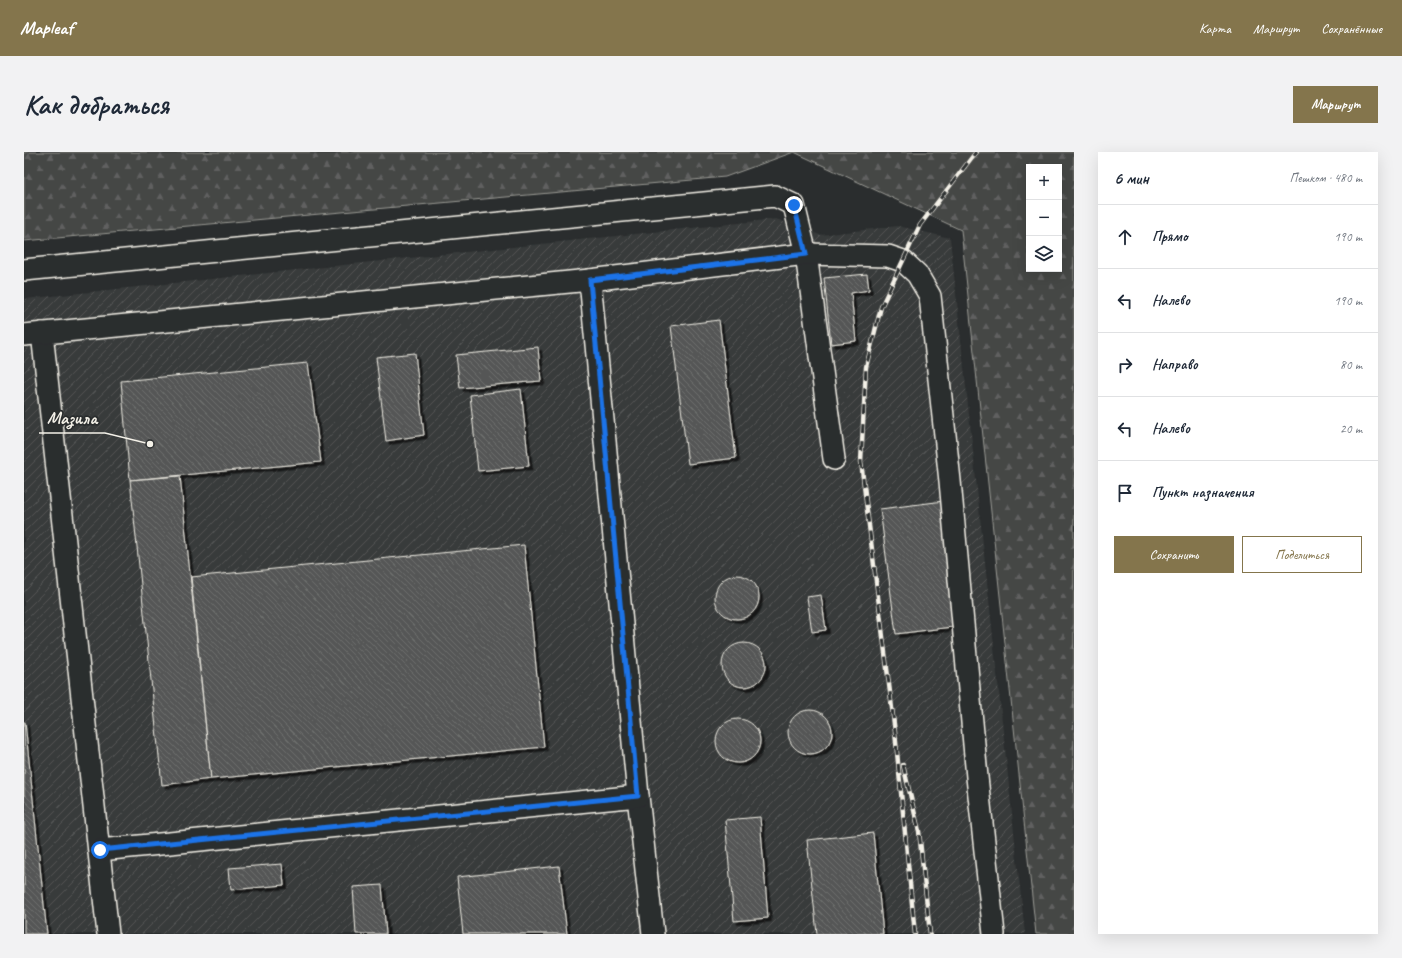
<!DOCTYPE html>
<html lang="ru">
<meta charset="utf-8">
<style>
:root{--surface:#fff;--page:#f2f2f3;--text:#1f2937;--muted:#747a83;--line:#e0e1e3;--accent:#84754c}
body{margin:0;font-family:Caveat,sans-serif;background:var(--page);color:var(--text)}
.controls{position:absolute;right:12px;top:12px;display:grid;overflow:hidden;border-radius:0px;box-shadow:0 4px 16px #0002}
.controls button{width:36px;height:36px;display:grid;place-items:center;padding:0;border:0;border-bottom:1px solid var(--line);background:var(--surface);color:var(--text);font:20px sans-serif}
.stop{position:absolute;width:12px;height:12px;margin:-9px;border:3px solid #1a73e8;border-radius:50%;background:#fff}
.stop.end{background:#1a73e8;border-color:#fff;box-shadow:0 1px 4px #0008}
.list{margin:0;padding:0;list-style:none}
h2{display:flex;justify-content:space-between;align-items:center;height:52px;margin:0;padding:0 16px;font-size:17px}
h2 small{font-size:13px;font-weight:400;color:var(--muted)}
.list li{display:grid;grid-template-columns:26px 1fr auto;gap:12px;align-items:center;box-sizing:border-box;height:64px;padding:0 16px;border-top:1px solid var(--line)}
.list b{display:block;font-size:15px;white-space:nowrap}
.list em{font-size:13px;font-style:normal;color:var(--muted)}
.actions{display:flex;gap:8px;padding:12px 16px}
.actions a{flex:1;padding:9px 0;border:1px solid var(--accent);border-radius:0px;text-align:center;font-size:14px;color:var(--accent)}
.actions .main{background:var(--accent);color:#fff}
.icon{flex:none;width:22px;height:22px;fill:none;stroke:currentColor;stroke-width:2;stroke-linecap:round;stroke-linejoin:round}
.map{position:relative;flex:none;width:1050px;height:782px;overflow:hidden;border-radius:0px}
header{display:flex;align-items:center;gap:24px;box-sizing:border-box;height:56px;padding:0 20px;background:var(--accent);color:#fff}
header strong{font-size:19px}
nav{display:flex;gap:22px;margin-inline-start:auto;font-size:14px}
.intro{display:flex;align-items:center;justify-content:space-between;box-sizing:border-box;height:96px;padding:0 24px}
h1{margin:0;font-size:28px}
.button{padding:10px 18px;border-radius:0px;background:var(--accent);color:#fff;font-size:14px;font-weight:700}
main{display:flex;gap:24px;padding:0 24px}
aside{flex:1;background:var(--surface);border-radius:0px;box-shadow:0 4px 16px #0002}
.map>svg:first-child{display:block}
</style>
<header>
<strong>Mapleaf</strong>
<nav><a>Карта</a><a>Маршрут</a><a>Сохранённые</a></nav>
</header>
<div class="intro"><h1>Как добраться</h1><a class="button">Маршрут</a></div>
<main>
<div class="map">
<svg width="1050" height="782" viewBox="0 0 1050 782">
<defs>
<pattern id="industrial-furrows" width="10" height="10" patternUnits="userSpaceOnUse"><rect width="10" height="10" fill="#373a3a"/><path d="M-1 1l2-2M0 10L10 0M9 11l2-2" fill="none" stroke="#555756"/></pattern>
<pattern id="forest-firs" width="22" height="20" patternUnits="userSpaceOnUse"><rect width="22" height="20" fill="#444645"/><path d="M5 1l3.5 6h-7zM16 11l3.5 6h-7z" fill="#606160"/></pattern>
<pattern id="building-back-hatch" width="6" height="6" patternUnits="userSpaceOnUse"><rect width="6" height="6" fill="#555756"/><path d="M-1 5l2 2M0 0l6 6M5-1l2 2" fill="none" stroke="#6e706e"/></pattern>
<filter id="shadow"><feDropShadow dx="3.5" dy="3.5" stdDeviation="0" flood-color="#0009"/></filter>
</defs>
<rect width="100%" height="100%" fill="#2a2d2e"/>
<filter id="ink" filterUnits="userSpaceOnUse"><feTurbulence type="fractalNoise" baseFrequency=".025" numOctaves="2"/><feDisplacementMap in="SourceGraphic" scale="8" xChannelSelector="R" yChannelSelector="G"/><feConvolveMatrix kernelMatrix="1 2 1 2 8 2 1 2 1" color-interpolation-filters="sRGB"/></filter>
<g filter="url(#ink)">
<!-- industrial -->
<polygon fill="url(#industrial-furrows)" points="752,67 796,83 874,74 926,86 1001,782 0,782 0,147"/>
<!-- forest -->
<path fill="url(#forest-firs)" stroke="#9c9c96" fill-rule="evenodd" d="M0 0H1050V782H1012L937 78 770 0 701 25 0 89ZM1005 15H1035V117H1005Z"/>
<!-- building -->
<g fill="url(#building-back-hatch)" stroke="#f4f1e8" filter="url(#shadow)">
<polygon points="843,122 845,138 827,141 832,189 807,192 800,126"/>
<polygon points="695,168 712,306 664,312 647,174"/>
<polygon points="514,195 517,229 436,236 432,203"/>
<polygon points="391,201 400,283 362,289 352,205"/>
<polygon points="284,211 297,310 106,328 97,229"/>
<polygon points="497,237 505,314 454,319 446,243"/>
<polygon points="156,324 187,627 138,633 106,328"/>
<polygon points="920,349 936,474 872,482 856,357"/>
<polygon points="500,393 520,595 187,627 167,425"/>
<circle cx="713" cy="445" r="22"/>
<polygon points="797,443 802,478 788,480 783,445"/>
<circle cx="720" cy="513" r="22"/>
<circle cx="786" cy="580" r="22"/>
<circle cx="714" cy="589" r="22"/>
<polygon points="0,570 1,570 23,782 0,782"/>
<polygon points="736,665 744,766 710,769 701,668"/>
<polygon points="849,681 859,782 793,782 783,688"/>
<polygon points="258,712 260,733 207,738 205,716"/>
<polygon points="535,714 543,782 439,782 433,725"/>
<polygon points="358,733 362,782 332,782 329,735"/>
</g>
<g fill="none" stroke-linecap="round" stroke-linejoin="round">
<!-- minor casing -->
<g stroke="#f4f1e8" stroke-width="24">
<g id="minor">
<polyline points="0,118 751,44 770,53 782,102 810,307"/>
<polyline points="566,128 614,644 629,782"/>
<polyline points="18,181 84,782"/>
<polyline points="0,183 566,128 782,102 864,104 879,109 893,122 906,144 926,329 953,625 970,782"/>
<polyline points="76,698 614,644"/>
</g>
</g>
<!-- minor -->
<use href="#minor" stroke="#2a2d2e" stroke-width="21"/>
<!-- rail casing -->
<g stroke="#f4f1e8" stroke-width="4.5">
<g id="rail">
<polyline points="879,613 895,679 906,782"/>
<polyline points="891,782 871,580 837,310 842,215 857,155 896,73 952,0"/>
</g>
</g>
<!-- rail -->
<use href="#rail" stroke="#2a2d2e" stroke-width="3" stroke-dasharray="9" stroke-linecap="butt"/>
</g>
</g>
<g fill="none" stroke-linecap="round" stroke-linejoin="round" filter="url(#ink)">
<!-- route -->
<polyline stroke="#1a73e8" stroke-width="5" points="76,698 614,644 566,128 782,102 770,53"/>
</g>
<!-- callouts -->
<path fill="none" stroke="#f4f1e8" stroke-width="1.5" d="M126 292L81 281H15"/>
<circle fill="#f4f1e8" stroke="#2a2d2e" stroke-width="1.5" cx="126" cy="292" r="4"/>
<g font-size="18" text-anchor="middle" font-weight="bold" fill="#f4f1e8" stroke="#2a2d2e" stroke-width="3.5" stroke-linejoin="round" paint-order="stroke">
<text x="48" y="272">Мазила</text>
</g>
</svg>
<div class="controls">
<button>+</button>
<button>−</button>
<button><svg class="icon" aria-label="layers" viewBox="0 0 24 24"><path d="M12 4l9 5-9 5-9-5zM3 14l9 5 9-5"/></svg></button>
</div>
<div class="stop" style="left:76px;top:698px"></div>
<div class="stop end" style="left:770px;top:53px"></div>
</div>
<aside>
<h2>6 мин<small>Пешком · 480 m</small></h2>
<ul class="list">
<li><svg class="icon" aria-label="ahead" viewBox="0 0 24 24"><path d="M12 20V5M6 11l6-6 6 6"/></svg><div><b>Прямо</b></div><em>190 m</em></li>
<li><svg class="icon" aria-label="left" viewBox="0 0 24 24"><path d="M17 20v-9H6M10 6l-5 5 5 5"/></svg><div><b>Налево</b></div><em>190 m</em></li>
<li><svg class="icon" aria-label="right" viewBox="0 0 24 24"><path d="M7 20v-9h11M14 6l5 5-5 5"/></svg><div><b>Направо</b></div><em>80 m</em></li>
<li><svg class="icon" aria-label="left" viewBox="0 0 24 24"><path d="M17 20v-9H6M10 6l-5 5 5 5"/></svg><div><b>Налево</b></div><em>20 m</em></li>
<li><svg class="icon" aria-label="arrive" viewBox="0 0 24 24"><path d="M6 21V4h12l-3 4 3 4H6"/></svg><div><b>Пункт назначения</b></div></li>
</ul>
<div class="actions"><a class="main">Сохранить</a><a>Поделиться</a></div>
</aside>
</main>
